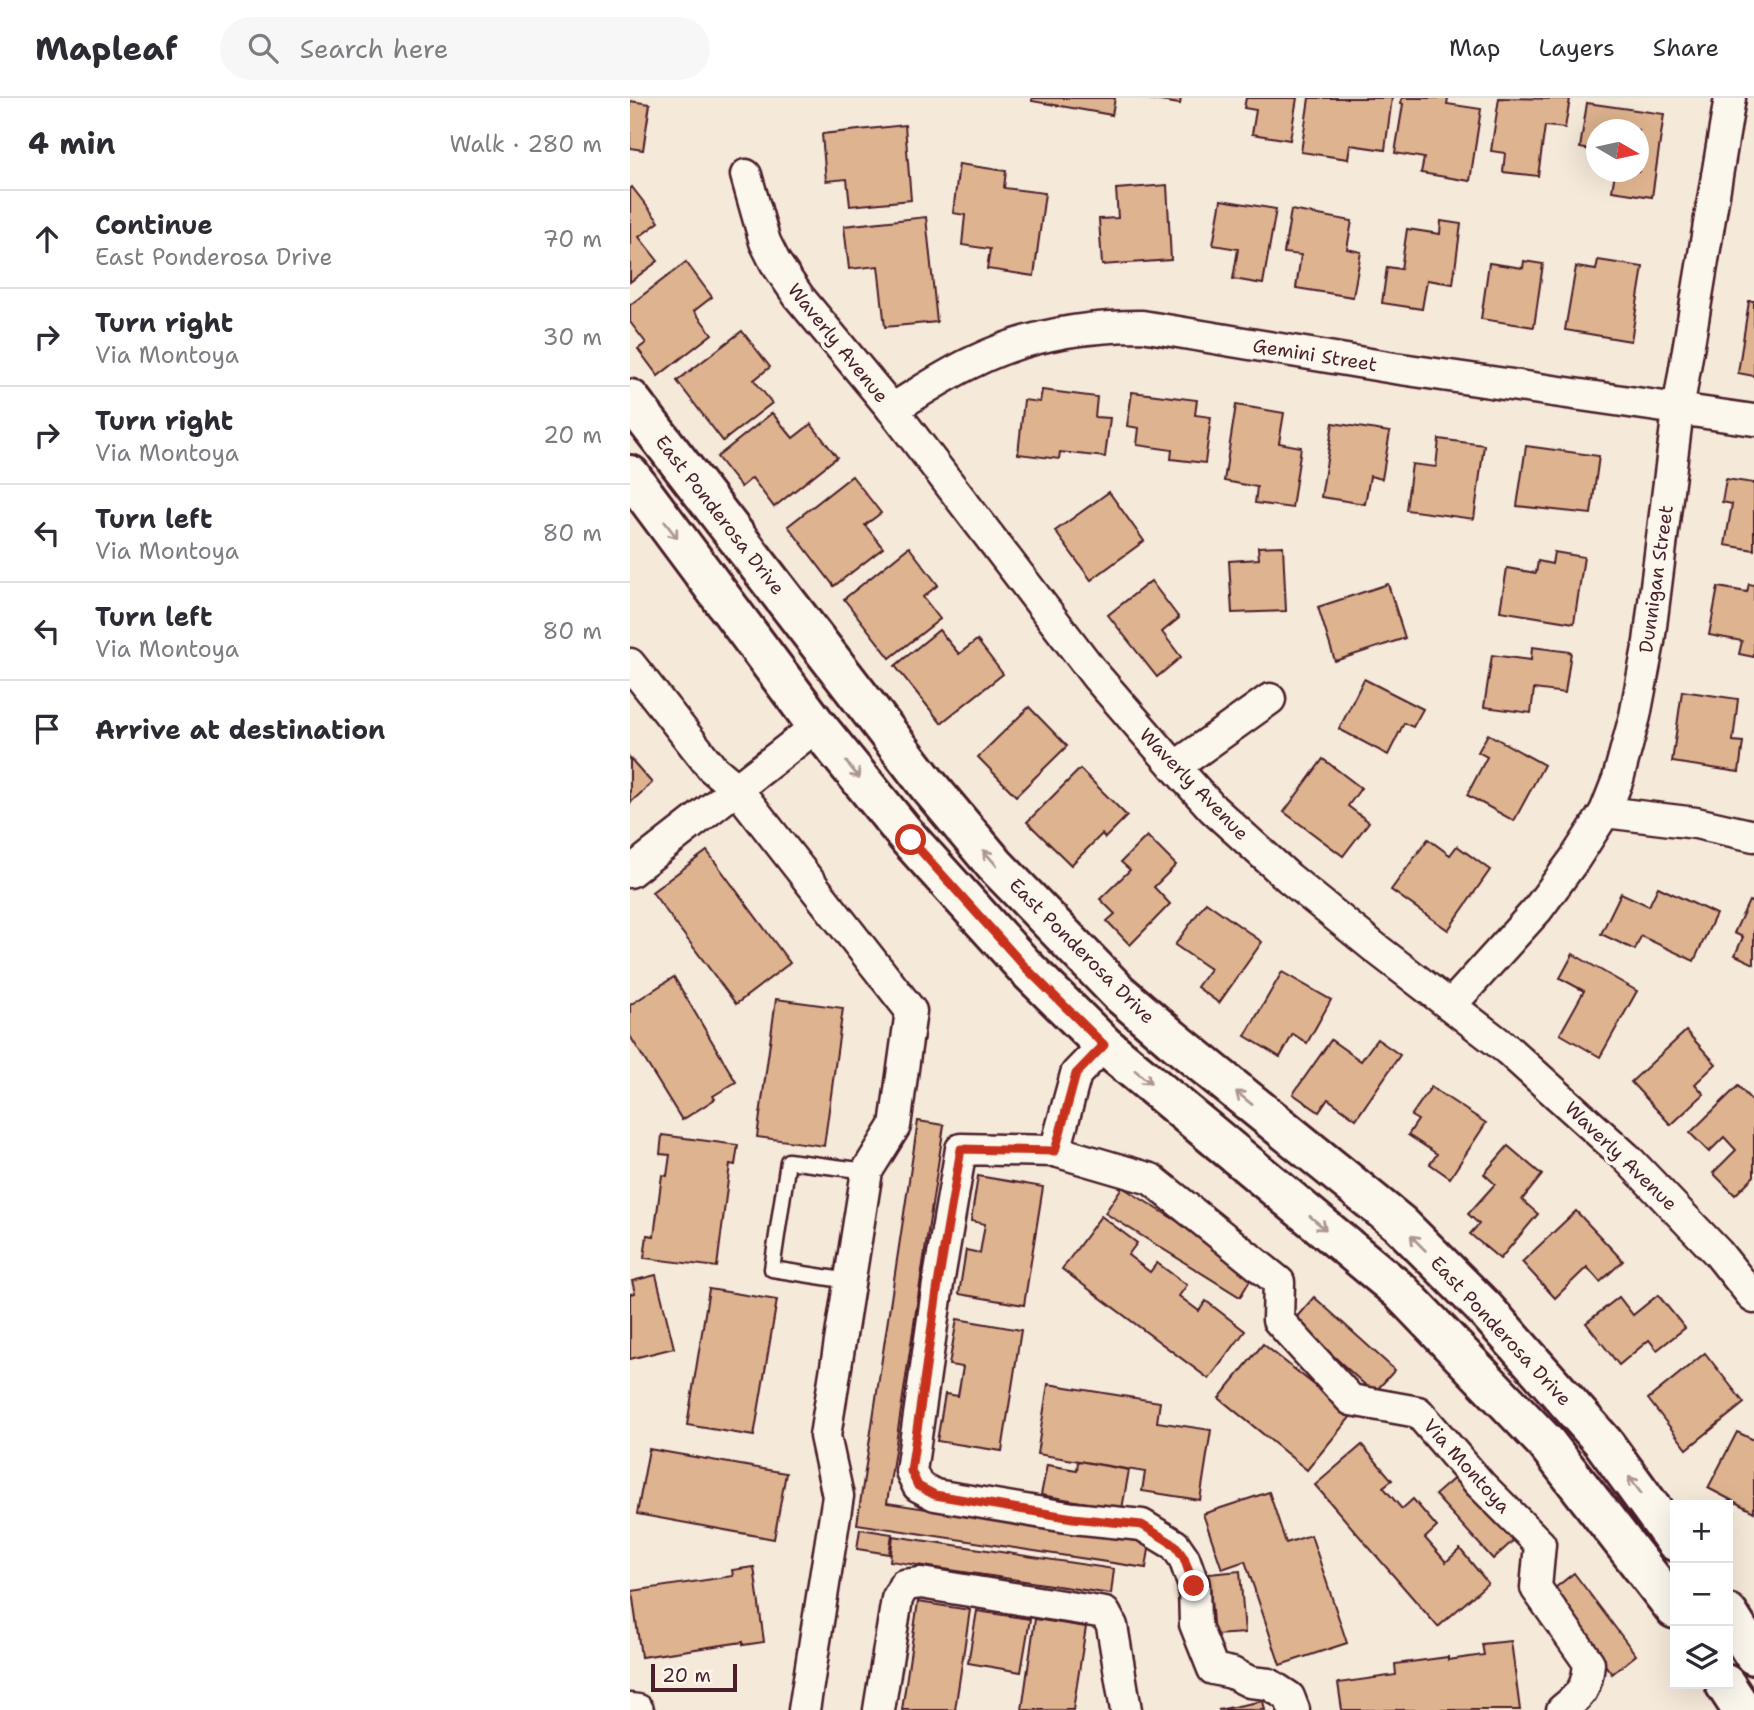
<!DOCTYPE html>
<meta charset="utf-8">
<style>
:root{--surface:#fff;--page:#f7f7f7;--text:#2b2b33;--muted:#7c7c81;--line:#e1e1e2}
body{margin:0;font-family:"Shantell Sans",sans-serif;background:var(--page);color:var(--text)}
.controls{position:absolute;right:21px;bottom:21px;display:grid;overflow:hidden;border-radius:0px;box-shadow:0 7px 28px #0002}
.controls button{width:63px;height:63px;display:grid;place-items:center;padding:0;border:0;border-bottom:2px solid var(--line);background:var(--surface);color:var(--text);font:35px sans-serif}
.compass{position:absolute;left:956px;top:21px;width:63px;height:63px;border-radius:50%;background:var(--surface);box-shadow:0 7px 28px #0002;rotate:99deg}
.scale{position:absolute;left:21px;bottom:18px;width:86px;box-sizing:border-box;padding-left:7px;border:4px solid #4a1f2b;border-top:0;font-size:19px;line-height:24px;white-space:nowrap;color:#4a1f2b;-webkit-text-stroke:5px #fbf7ec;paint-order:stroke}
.stop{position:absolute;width:21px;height:21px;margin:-16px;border:5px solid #c8321e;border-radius:50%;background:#fff}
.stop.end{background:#c8321e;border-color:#fff;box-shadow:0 2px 7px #0008}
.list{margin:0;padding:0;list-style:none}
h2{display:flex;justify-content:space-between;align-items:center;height:91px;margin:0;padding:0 28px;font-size:30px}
h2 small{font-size:23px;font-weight:400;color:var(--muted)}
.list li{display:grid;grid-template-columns:46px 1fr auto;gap:21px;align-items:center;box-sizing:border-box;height:98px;padding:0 28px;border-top:2px solid var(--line)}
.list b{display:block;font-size:26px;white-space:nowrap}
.list p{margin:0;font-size:23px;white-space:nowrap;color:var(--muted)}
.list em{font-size:23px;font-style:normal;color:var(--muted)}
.icon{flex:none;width:38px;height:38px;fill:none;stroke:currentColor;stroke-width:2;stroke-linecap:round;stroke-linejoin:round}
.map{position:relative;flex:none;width:1124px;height:1612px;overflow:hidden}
header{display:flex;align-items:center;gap:42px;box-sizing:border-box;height:98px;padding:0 35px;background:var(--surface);border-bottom:2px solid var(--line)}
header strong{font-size:33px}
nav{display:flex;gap:38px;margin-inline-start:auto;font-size:24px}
.search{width:490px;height:63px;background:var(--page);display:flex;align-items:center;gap:18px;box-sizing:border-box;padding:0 24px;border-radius:38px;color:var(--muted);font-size:26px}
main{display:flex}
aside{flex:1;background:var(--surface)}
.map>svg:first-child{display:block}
</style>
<header>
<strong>Mapleaf</strong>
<div class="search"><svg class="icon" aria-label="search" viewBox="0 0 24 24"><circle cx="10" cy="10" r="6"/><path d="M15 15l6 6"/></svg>Search here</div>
<nav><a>Map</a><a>Layers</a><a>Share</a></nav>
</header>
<main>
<aside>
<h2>4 min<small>Walk · 280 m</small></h2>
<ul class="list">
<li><svg class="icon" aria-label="ahead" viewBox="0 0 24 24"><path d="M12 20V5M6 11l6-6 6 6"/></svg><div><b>Continue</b><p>East Ponderosa Drive</p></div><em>70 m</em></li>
<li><svg class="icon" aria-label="right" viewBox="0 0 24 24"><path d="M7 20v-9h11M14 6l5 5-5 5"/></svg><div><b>Turn right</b><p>Via Montoya</p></div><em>30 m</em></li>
<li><svg class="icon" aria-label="right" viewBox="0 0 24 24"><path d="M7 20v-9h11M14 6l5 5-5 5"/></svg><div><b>Turn right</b><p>Via Montoya</p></div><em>20 m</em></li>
<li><svg class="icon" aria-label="left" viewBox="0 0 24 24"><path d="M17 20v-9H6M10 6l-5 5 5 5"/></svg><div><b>Turn left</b><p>Via Montoya</p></div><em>80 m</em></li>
<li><svg class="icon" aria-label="left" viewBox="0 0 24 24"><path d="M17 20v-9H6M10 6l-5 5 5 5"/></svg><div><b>Turn left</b><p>Via Montoya</p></div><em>80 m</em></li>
<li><svg class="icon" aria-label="arrive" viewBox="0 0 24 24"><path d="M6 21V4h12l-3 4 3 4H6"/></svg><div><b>Arrive at destination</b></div></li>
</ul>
</aside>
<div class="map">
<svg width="1124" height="1612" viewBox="0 0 1124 1612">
<rect width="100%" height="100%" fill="#f5e9d9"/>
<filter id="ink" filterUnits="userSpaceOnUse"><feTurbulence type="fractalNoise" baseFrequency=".0143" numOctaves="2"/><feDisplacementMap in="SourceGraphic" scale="14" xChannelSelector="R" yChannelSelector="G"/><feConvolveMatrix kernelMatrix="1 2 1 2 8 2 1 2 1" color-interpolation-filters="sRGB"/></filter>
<g filter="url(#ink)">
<!-- building -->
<g fill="#deb38f" stroke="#4a1f2b" stroke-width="2">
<polygon points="402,0 485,0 482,17 402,3"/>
<polygon points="511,0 551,0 550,6"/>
<polygon points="616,0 667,0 660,42 622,36 626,12 614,10"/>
<polygon points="679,0 762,0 755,52 720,47 718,61 671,54"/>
<polygon points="772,0 818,0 817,6 851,11 840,83 791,75 794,60 765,55 773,6 771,5"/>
<polygon points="869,0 940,1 935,30 915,28 908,78 873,74 875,55 861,53"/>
<polygon points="0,3 20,6 13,52 0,50"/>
<polygon points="957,5 1034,16 1022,99 982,93 985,74 1009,74 1009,32 967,32 967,53 950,50"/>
<polygon points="275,27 281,102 220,108 217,81 196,83 192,36"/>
<polygon points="329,66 376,73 374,90 415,95 404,178 357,171 360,151 332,147 335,117 323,115"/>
<polygon points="537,87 541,162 472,167 469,121 488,120 486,91"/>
<polygon points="2,89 29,124 9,139 28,163 0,184 0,91"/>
<polygon points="591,102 646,111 633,186 603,181 608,151 583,147"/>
<polygon points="661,112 722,123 717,151 731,154 723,199 666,190 671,157 654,155"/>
<polygon points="296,119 307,224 255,229 248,168 219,171 214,128"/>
<polygon points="811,123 831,126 823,186 797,182 792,211 752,205 757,169 771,171 777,131 810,136"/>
<polygon points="968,162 1013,169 1001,243 935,232 946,169 966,172"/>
<polygon points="894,163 913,166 904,229 851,221 859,165 893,170"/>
<polygon points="56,164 82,199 64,213 82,236 28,278 8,251 16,245 0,224 0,207"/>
<polygon points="1119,203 1124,203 1124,278 1108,275"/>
<polygon points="112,233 140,269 124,282 142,305 93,343 47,283"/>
<polygon points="412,292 467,299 465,319 480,320 475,359 430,354 429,361 388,356 394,302 410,304"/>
<polygon points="502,294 567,302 565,317 581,319 575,365 541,361 542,352 507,347 509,330 497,328"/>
<polygon points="606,307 654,315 649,345 671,349 662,410 625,405 627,389 594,383"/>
<polygon points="142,315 163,340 181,326 207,359 144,409 122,380 111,389 87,359"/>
<polygon points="703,325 760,334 752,381 740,378 735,406 691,399"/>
<polygon points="809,341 854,347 844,421 776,412 782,366 806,369"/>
<polygon points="896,348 969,358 961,416 887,408"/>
<polygon points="222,378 251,415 235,427 253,450 204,488 158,428"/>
<polygon points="1096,381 1124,385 1124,452 1095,447 1102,406 1092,404"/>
<polygon points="479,394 514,443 461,482 425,433"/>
<polygon points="653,448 656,513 602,515 599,463 629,461 628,449"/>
<polygon points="279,449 308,487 293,499 310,521 260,560 214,501"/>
<polygon points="924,454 954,459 944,525 870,513 877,470 906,475 908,463 922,466"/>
<polygon points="521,483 549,520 532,534 551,559 527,579 478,517"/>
<polygon points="758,486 775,540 705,563 688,509"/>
<polygon points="1119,486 1124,487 1124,559 1109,556 1112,543 1079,537 1088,489 1117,494"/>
<polygon points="309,532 329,556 347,542 373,576 311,625 265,568"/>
<polygon points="902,549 941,554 935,595 904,591 901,615 854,609 862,557 901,562"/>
<polygon points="734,581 793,611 783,629 774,625 758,657 709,631"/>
<polygon points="1052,593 1108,601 1103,643 1113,644 1109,674 1042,664"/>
<polygon points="399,609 437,648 386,698 348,659"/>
<polygon points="858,636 914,667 884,723 837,697 857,659 848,654"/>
<polygon points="0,660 22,685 0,705"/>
<polygon points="693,661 731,690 718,708 739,724 713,758 654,714"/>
<polygon points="450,671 497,718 475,740 472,736 441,767 397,724"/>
<polygon points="517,738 546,767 524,789 540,806 500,847 477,823 485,816 470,801 500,772 491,764"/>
<polygon points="798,741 820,757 827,748 860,772 818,832 761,792"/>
<polygon points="77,753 160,865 106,906 22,794"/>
<polygon points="1028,789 1086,816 1064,863 1011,838 1005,852 971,836 991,795 1019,808"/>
<polygon points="1119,803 1124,805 1124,866 1105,857 1113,839 1104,835"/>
<polygon points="576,804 632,844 589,905 567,889 580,871 545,847"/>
<polygon points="943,856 1007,893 970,959 930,936 954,893 930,880"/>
<polygon points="652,874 701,902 677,945 663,936 650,959 615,938"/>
<polygon points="44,879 106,984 83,998 85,1001 52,1022 0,938 0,907"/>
<polygon points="146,901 213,910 194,1048 127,1039"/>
<polygon points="1056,933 1086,966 1065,986 1074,996 1041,1027 1001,984"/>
<polygon points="747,941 770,957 726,1021 698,1001 689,1014 663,996 701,942 731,963"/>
<polygon points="1108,988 1124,1005 1124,1078 1105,1097 1083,1075 1106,1052 1094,1039 1079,1054 1060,1035"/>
<polygon points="801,989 856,1025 820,1080 800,1066 807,1056 778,1037 788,1022 781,1018"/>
<polygon points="288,1023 314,1027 257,1405 520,1445 516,1470 227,1426"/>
<polygon points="32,1037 108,1047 105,1067 100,1066 87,1169 14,1160 17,1137 24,1138 32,1077 37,1078 40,1057 30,1056"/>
<polygon points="878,1048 912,1077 892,1102 908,1116 870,1161 840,1136 849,1126 838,1116 865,1086 854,1076"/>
<polygon points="348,1078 413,1089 394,1207 329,1196 336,1152 350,1155 355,1126 341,1123"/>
<polygon points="492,1089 626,1172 610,1199 475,1115"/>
<polygon points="946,1113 993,1163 970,1184 957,1169 925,1200 892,1164"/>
<polygon points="471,1118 507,1145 498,1157 520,1174 527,1165 557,1187 549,1198 569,1213 576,1203 615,1233 579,1281 432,1171"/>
<polygon points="26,1177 44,1250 0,1261 0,1196 5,1195 2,1183"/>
<polygon points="79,1191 147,1202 124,1338 57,1327"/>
<polygon points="1028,1197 1055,1230 1027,1252 1019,1242 989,1267 956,1225 989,1199 1003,1217"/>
<polygon points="684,1199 765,1272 744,1295 664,1222"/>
<polygon points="327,1221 391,1232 372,1353 307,1343 315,1296 328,1298 333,1269 319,1267"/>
<polygon points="633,1246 722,1317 677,1372 589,1300"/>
<polygon points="1075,1255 1114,1305 1057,1351 1018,1301"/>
<polygon points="418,1286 530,1304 527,1324 581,1332 570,1402 512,1393 515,1374 407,1356"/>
<polygon points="1107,1334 1124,1342 1124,1414 1078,1390"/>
<polygon points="732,1347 762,1382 753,1389 772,1411 783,1401 807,1429 795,1440 816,1464 830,1451 858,1485 808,1529 685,1387"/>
<polygon points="19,1351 156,1375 144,1441 7,1416"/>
<polygon points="448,1363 499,1372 492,1411 411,1397 417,1367 447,1372"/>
<polygon points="828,1377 885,1441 863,1461 805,1397"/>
<polygon points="639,1394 656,1445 681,1437 717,1545 650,1567 615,1463 592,1471 573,1416"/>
<polygon points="230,1431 262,1436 259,1456 227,1451"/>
<polygon points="263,1438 484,1471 481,1496 260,1463"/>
<polygon points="124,1469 134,1544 113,1547 113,1544 11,1559 2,1493 103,1478 102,1472"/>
<polygon points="610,1473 615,1535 584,1537 579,1476"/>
<polygon points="944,1475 1006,1557 982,1576 920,1494"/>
<polygon points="288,1504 340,1512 325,1612 272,1612"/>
<polygon points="347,1513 400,1521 391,1574 338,1565"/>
<polygon points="405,1521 456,1529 443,1612 392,1612"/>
<polygon points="881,1543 890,1612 712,1612 708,1585 766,1577 765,1566 818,1559 818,1562 854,1557 852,1546"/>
<polygon points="633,1603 635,1612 588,1612"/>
</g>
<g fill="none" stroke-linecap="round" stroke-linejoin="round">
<!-- service casing -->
<g stroke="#4a1f2b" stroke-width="19">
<polyline id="service" points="219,1183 142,1171 158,1063 237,1073"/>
</g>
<!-- minor casing -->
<g stroke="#4a1f2b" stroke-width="35">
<g id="minor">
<polyline points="116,77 135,144 145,164 169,199 262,311 466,578 545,669 583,711 659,780 744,849 878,952 996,1059 1088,1155 1124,1200"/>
<path d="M262 311C289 295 316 276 345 263 398 237 453 228 512 228L764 270 1124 322"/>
<polyline points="0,566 82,670 107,691 281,913 265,1028 237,1073 195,1338 208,1398 174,1612"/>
<polyline points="545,669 640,601"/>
<polyline points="975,714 1066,725 1124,738"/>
<polyline points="0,774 187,628"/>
<polyline points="821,907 907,812 944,762 975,714 988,681 1005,618 1019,544 1048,312 1100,0"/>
<polyline points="425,1053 446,976 474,947"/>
<polyline points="0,1611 8,1612"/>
<polyline points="249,1612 267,1501 274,1487 291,1485 475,1515 482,1528 496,1612"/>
<path d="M664 1612 659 1599 639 1586 620 1584 602 1575 583 1571 565 1526 564 1488 554 1460 545 1447 512 1427 443 1420 305 1397 288 1388 281 1373 308 1186 331 1051 425 1053 521 1081 649 1184 648 1222 721 1302 788 1314 850 1386 910 1446 906 1490 959 1565C957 1590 952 1596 932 1612"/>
</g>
</g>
<!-- secondary casing -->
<g stroke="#4a1f2b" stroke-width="44">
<g id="secondary">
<polyline points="0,301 297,686 365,767 489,895 541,940 770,1126 856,1212 973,1344 1045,1443"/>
<polyline points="0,377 187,628 280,742 396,870 474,947 770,1193 916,1345 1045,1511"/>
<polyline points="1098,1516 1124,1557"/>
<polyline points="1095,1586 1112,1612"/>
</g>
</g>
<!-- service -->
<use href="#service" stroke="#fbf7ec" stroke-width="14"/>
<!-- minor -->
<use href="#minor" stroke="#fbf7ec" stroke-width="30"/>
<!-- secondary -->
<use href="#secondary" stroke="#fbf7ec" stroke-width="38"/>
</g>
<!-- one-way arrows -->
<defs><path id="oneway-shaft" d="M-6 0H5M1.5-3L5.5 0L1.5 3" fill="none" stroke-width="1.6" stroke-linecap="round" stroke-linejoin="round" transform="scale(1.75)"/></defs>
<g stroke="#ab9695">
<use href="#oneway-shaft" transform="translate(41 432) rotate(53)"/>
<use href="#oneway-shaft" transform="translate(223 672) rotate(51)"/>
<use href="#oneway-shaft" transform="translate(360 760) rotate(-131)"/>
<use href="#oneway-shaft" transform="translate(513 979) rotate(40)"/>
<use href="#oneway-shaft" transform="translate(614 1000) rotate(-141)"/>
<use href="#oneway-shaft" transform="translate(688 1125) rotate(40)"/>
<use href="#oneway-shaft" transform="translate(788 1145) rotate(-135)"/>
<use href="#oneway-shaft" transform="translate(1005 1387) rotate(-126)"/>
</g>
</g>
<g fill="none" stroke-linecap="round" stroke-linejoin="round" filter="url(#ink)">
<!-- route -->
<polyline stroke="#c8321e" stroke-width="9" points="281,742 396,870 474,947 446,976 425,1053 331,1051 308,1186 281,1373 288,1388 305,1397 443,1420 512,1427 545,1447 554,1460 564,1488"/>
</g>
<g text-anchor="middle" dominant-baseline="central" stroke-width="7" stroke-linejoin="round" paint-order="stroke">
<!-- street labels -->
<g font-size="19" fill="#4a1f2b" stroke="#fbf7ec">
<text transform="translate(208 245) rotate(51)">Waverly Avenue</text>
<text transform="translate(685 257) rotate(9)">Gemini Street</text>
<text transform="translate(90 417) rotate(52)">East Ponderosa Drive</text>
<text transform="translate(1026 481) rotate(-82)">Dunnigan Street</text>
<text transform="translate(564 686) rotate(46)">Waverly Avenue</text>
<text transform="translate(452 853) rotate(45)">East Ponderosa Drive</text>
<text transform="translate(991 1058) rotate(44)">Waverly Avenue</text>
<text transform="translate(871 1233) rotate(47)">East Ponderosa Drive</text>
<text transform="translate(837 1368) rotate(48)">Via Montoya</text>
</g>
</g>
</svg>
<div class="controls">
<button>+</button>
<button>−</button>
<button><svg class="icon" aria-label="layers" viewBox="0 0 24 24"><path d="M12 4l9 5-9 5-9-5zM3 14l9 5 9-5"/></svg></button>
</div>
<svg class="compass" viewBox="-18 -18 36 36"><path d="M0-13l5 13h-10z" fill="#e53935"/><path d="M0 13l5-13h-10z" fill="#7c7c81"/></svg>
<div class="scale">20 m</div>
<div class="stop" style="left:281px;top:742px"></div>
<div class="stop end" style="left:564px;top:1488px"></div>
</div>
</main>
